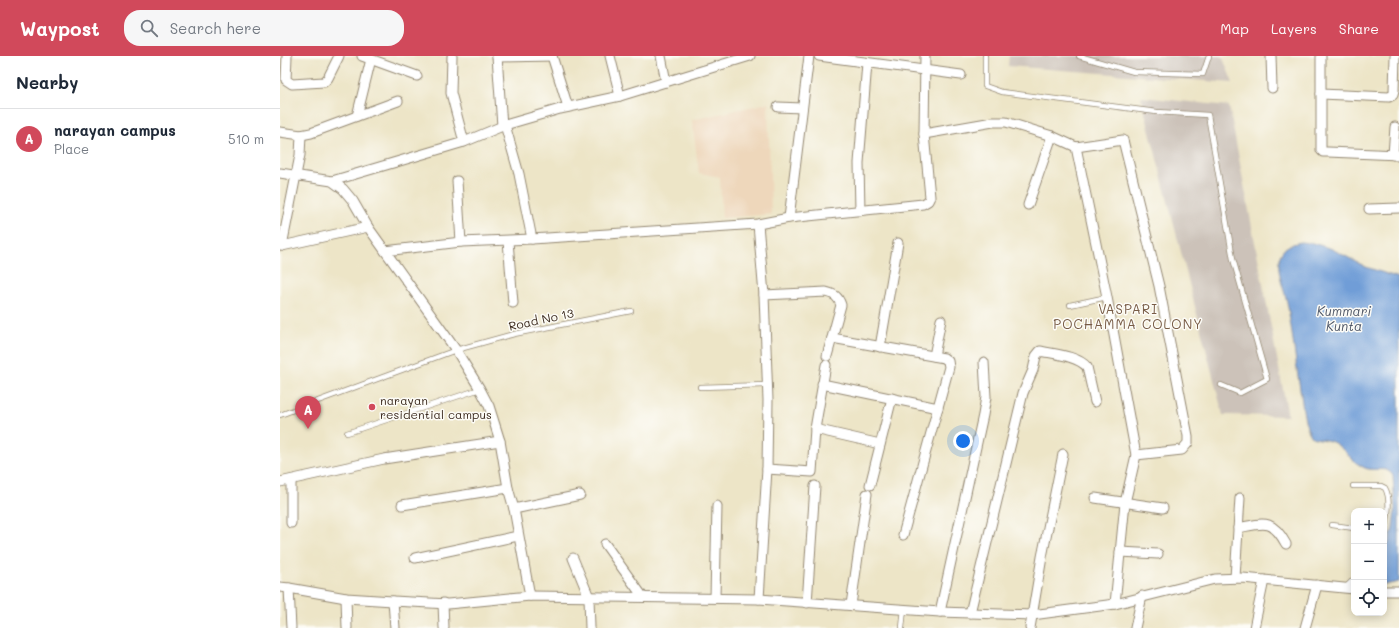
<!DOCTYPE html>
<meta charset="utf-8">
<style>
:root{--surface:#fff;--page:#f6f6f7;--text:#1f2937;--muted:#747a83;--line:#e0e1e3;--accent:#d1495b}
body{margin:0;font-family:Mali,sans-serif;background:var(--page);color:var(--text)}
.controls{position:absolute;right:12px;bottom:12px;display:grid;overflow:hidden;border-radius:8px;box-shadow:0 2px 10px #0003}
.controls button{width:36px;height:36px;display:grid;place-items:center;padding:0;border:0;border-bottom:1px solid var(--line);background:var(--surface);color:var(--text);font:20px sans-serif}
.you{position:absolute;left:683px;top:385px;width:14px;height:14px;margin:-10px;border:3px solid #fff;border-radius:50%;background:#1a73e8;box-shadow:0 0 0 6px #1a73e833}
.badge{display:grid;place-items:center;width:26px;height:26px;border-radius:50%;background:var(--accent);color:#fff;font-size:13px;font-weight:700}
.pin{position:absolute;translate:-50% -33px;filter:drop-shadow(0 1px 2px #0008)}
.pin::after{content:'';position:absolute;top:21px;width:14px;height:12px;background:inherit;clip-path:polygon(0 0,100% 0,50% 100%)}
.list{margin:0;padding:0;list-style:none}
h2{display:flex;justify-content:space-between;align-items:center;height:52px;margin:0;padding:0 16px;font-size:17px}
h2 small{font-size:13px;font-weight:400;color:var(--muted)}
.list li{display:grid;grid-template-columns:26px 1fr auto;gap:12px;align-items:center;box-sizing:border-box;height:60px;padding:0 16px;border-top:1px solid var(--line)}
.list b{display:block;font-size:15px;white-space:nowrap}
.list p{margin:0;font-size:13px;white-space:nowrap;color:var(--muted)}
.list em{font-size:13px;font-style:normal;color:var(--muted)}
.icon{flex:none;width:22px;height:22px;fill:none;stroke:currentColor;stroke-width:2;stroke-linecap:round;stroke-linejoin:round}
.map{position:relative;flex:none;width:1119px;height:572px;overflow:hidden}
header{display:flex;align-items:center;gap:24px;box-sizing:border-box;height:56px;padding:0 20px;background:var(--accent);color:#fff}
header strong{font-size:19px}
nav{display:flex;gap:22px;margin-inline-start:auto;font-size:14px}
.search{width:280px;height:36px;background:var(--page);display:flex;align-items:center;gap:10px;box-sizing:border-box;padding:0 14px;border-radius:16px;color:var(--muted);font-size:15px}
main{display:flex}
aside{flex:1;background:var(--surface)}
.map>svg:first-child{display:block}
</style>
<header>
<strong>Waypost</strong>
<div class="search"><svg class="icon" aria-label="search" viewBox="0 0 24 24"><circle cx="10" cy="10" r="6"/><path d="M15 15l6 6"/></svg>Search here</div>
<nav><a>Map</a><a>Layers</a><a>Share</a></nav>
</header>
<main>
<aside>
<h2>Nearby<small></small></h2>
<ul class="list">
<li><span class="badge">A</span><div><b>narayan campus</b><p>Place</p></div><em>510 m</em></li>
</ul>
</aside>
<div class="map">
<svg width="1119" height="572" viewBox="0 0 1119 572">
<rect width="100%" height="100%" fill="#fdfcf7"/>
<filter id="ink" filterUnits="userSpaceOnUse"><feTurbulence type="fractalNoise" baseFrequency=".025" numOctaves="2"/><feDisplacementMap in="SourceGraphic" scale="8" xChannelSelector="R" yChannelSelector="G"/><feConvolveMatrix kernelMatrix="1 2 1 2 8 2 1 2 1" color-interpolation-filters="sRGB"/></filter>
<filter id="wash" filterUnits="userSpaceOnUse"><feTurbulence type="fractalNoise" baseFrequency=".012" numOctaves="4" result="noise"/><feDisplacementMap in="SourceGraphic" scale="16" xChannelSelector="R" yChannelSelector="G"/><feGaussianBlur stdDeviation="0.9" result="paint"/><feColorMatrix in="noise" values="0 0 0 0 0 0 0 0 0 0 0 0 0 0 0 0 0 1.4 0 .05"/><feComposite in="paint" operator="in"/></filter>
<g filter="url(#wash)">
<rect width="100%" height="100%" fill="#ede5c7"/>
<!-- built -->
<polygon fill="#eed7bb" points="488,47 491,158 442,162 440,121 419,117 412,64"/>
<!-- industrial -->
<g fill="#ccc2b9">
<polygon points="729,0 942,0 953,27 728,10"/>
<polygon points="861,41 949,50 1008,360 943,359"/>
</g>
<!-- water -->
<path fill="#6f9dd7" stroke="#55647a" d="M1021 186 1036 188 1052 193 1086 211 1119 222V526L1104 529V495L1108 489 1113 472 1115 452 1113 420C1107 409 1095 416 1085 412 1073 407 1066 395 1056 388 1049 383 1040 384 1032 381 1024 370 1023 352 1021 339 1016 310 1013 281 1008 251 1006 236 995 216 1000 200 1004 190 1011 188 1021 186Z"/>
</g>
<g filter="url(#ink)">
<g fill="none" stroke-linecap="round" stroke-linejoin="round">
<!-- lane casing -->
<g stroke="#948872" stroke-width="6">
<g id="lane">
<polyline points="705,0 705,30 722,36 877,56 928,59 953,203 987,323 960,337 941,329"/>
<polyline points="799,0 854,16 923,18 929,0"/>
<polyline points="790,249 827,241"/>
<polyline points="420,331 487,329"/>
<polyline points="0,359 176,294 234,278 351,255"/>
<polyline points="67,377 200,333"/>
<path d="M1073 430H1101L1105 432C1112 444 1107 465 1104 479"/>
<polyline points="1052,469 1074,472"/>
<polyline points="1065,532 1074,523"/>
<polyline points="622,572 624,553"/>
</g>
</g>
<!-- street casing -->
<g stroke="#948872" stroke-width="11">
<g id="street">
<polyline points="7,0 6,24 12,28 44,26 48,22 59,0"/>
<polyline points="82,0 137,20"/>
<polyline points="172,0 171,37 184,86"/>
<polyline points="217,0 222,70"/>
<polyline points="272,0 288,51"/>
<polyline points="330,0 340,40"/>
<polyline points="381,0 386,26"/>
<polyline points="539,0 681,19"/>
<polyline points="991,0 992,32"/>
<polyline points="1041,0 1041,94 1043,96 1048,96 1119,99"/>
<polyline points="217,1 272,0"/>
<polyline points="1041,38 1109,41 1113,39 1114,35 1115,0"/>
<polyline points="498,51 522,52"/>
<polyline points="77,60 91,3"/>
<polyline points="225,69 239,118 252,183"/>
<polyline points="0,76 21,79 31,77 118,45"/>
<polyline points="644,78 713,66 726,66 772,80 796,91 827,241 856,399 845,447 835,548"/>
<polyline points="796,91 843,84 879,230 908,380 908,387 902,394 856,399"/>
<polyline points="1113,99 1115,71"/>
<polyline points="0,117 52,125 63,133 73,145 88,171 176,294 200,333 209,350 220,385 228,432 234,453 250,540"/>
<polyline points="52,125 184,86 225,69 280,53 340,40 470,0"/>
<polyline points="177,125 181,186"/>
<polyline points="748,149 772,80"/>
<polyline points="1089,153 1119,152"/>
<polyline points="580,155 579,107 587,7"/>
<polyline points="509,162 529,0"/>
<polyline points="478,168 484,239 488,344 487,413 479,543"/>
<polyline points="228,185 233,247"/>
<polyline points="0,190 2,190 20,99 21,79"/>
<polyline points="2,190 88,171"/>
<polyline points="105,195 181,186 252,183 478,168 509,162 643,148 648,145 650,141 644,78 645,0"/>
<path d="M484 239 546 236C554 238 558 240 561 249L547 300"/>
<polyline points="552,282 664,302 668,305 669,311 623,479"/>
<polyline points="600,291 618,187"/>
<polyline points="654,300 661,264"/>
<polyline points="542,328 658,352"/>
<polyline points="535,373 600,388"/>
<polyline points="487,413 532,416 535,373 546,309"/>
<polyline points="0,426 104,403 220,385"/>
<polyline points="590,429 612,342"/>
<polyline points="815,442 883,452"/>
<polyline points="122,449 228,432"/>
<polyline points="234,453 300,439"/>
<polyline points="11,467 11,424"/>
<path d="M958 472C984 467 992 462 1006 488"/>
<polyline points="325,488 363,541"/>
<polyline points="840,496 878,498"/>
<polyline points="135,502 238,480"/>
<polyline points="293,502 309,541 310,572"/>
<polyline points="955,522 960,442"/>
<polyline points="0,531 9,532 66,542 113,545 168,548 250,540 479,543 660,556 752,559 835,548 935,523 963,522 1074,533"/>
<polyline points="9,532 11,572"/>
<polyline points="1104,535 1119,535"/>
<polyline points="66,542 67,572"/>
<polyline points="435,542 437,450"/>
<polyline points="113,545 115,572"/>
<polyline points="163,547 164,572"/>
<polyline points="527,547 535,430"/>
<polyline points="571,549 587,438"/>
<polyline points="660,556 703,359 706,341 704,306"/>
<path d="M690 557 743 337 753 314 756 300 760 295C774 298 798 300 807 311L815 346"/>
<polyline points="750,572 762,501 783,398"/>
<polyline points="855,572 862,540"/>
<polyline points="974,572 984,524"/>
<polyline points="1025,572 1037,529"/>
</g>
</g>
<!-- lane -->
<use href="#lane" stroke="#fff" stroke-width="4.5"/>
<!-- street -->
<use href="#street" stroke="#fff" stroke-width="9"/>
</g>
</g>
<!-- markers -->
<circle fill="#d1495b" stroke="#fdfcf7" stroke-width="1.5" cx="92" cy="351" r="4"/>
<g text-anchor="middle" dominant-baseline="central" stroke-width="3" stroke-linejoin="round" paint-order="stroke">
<!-- street labels -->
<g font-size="12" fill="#3b2a1e" stroke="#fdfcf7">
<text transform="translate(261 263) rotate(-12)">Road No 13</text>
</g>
<!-- poi labels -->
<g font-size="12" fill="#3b2a1e" stroke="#fdfcf7" text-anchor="start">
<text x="100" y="344">narayan<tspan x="100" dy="14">residential campus</tspan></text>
</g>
<!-- neighbourhood labels -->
<g font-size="13" letter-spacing="1" fill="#785c46" stroke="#fdfcf7">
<text x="848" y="252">VASPARI<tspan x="848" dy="15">POCHAMMA COLONY</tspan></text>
</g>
<!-- water labels -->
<g font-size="13" font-style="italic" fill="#505868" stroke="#fdfcf7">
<text x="1064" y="254">Kummari<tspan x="1064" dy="15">Kunta</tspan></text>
</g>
</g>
</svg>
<div class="controls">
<button>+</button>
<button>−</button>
<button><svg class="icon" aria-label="locate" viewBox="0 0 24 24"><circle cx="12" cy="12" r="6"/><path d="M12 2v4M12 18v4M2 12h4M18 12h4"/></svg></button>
</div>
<div class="you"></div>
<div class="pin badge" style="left:28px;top:373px">A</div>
</div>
</main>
